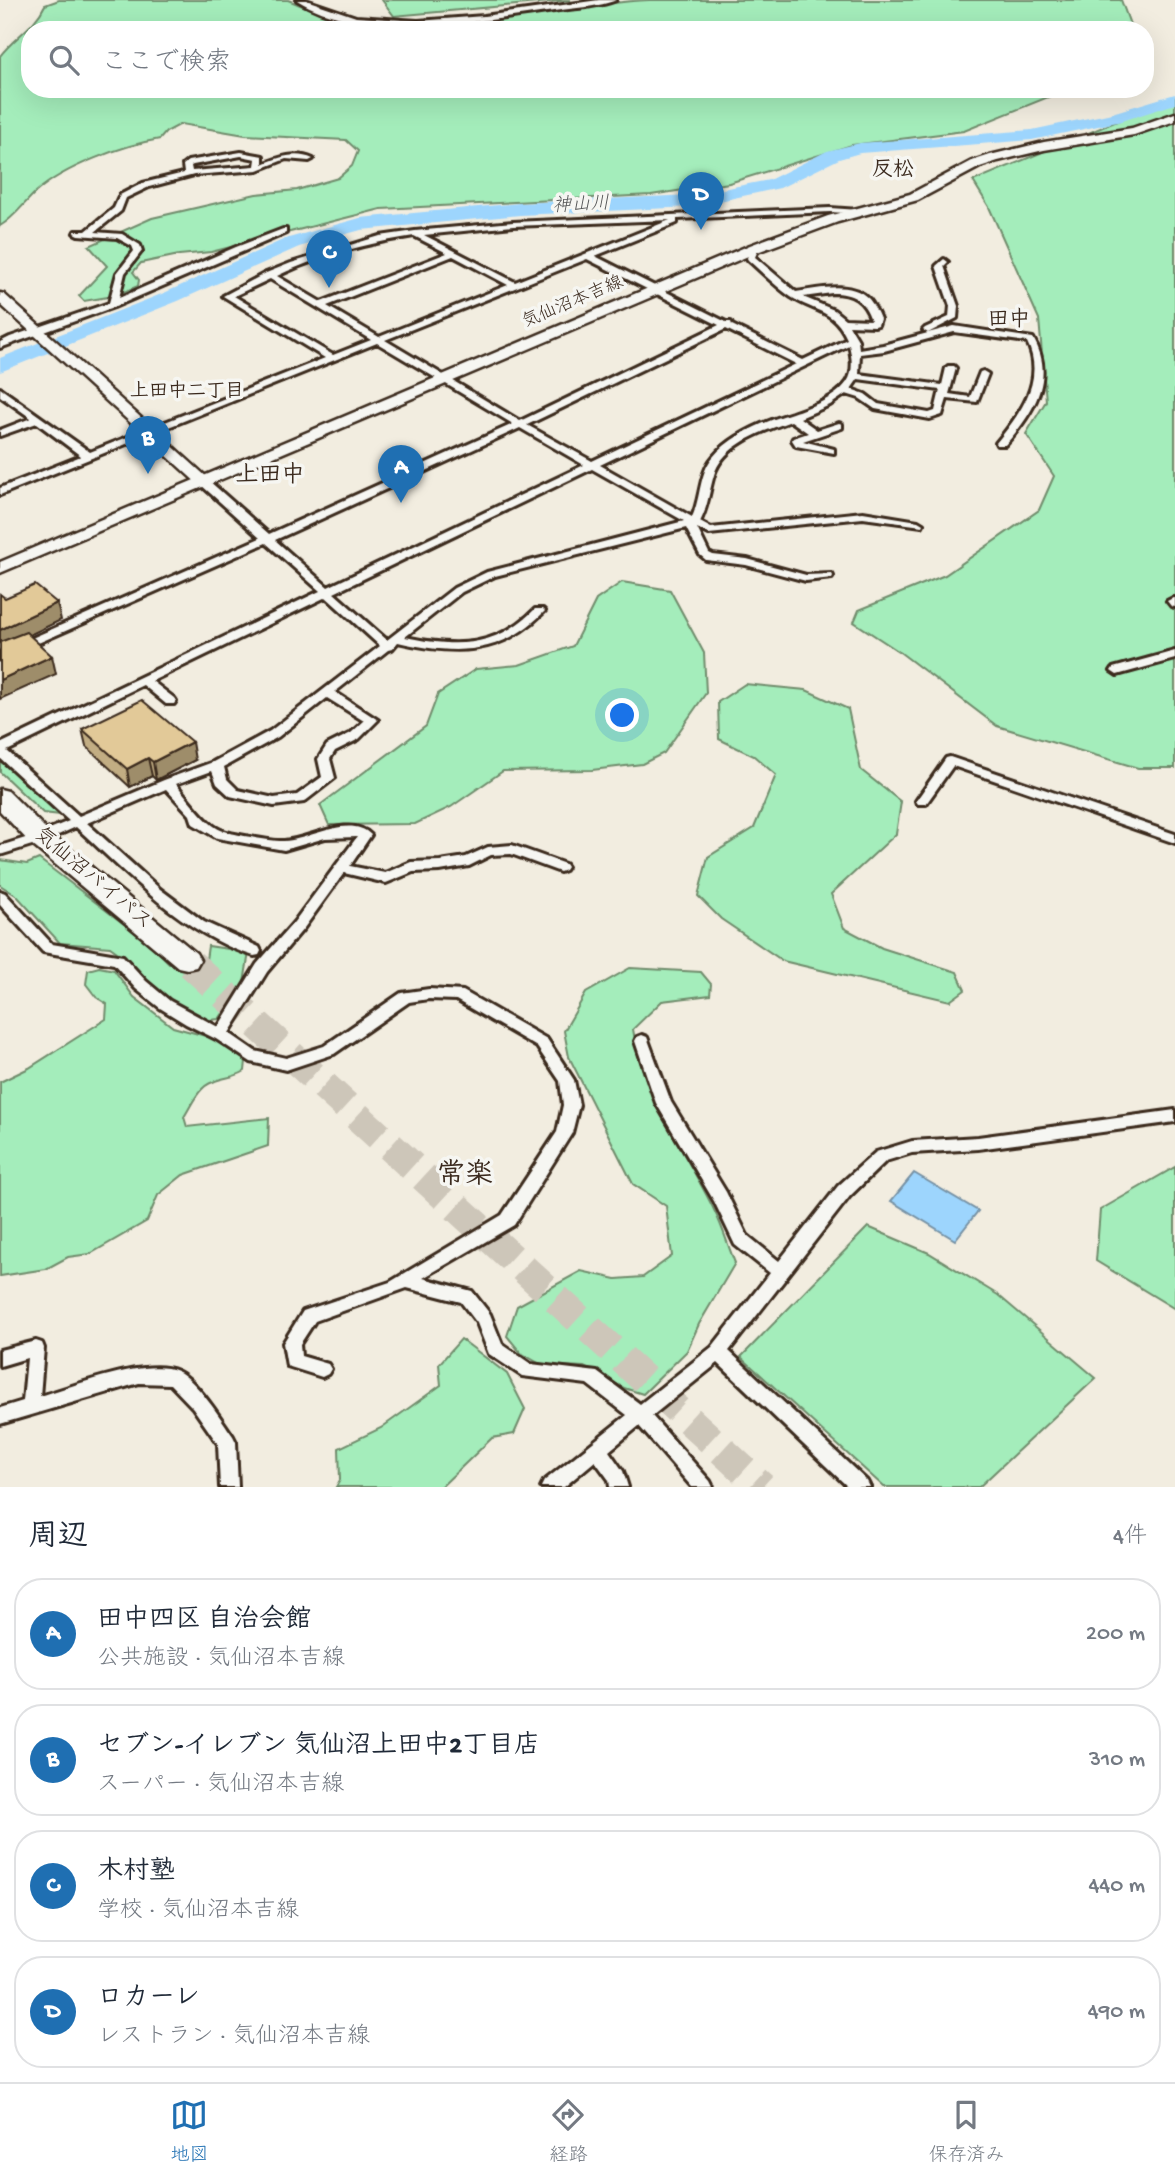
<!DOCTYPE html>
<html lang="ja">
<meta charset="utf-8">
<style>
:root{--surface:#fff;--page:#f2f2f3;--text:#1f2937;--muted:#747a83;--line:#e0e1e3;--accent:#1f6fb2}
body{margin:0;font-family:"Gochi Hand","Klee One",sans-serif;background:var(--page);color:var(--text)}
.you{position:absolute;left:623px;top:716px;width:24px;height:24px;margin:-18px;border:5px solid #fff;border-radius:50%;background:#1a73e8;box-shadow:0 0 0 10px #1a73e833}
.badge{display:grid;place-items:center;width:46px;height:46px;border-radius:50%;background:var(--accent);color:#fff;font-size:23px;font-weight:700}
.pin{position:absolute;translate:-50% -58px;filter:drop-shadow(0 2px 4px #0008)}
.pin::after{content:'';position:absolute;top:37px;width:24px;height:21px;background:inherit;clip-path:polygon(0 0,100% 0,50% 100%)}
.list{margin:0;padding:0;list-style:none}
h2{display:flex;justify-content:space-between;align-items:center;height:91px;margin:0;padding:0 28px;font-size:30px}
h2 small{font-size:23px;font-weight:400;color:var(--muted)}
.list li{display:grid;grid-template-columns:46px 1fr auto;gap:21px;align-items:center;box-sizing:border-box;height:112px;margin:0 14px 14px;padding:0 14px;border:2px solid var(--line);border-radius:28px}
.list b{display:block;font-size:26px;white-space:nowrap}
.list p{margin:0;font-size:23px;white-space:nowrap;color:var(--muted)}
.list em{font-size:23px;font-style:normal;color:var(--muted)}
.icon{flex:none;width:38px;height:38px;fill:none;stroke:currentColor;stroke-width:2;stroke-linecap:round;stroke-linejoin:round}
.map{position:relative;flex:none;width:1175px;height:1487px;overflow:hidden}
.search{position:absolute;background:var(--surface);box-shadow:0 7px 28px #0002;left:21px;right:21px;top:21px;height:77px;display:flex;align-items:center;gap:18px;box-sizing:border-box;padding:0 24px;border-radius:28px;color:var(--muted);font-size:26px}
.sheet{height:595px;background:var(--surface)}
nav{display:flex;justify-content:space-around;align-items:center;box-sizing:border-box;height:98px;border-top:2px solid var(--line);background:var(--surface);font-size:19px;color:var(--muted)}
nav a{display:grid;justify-items:center;gap:4px}
nav .on{color:var(--accent)}
.map>svg:first-child{display:block}
</style>
<div class="map">
<svg width="1175" height="1487" viewBox="0 0 1175 1487">
<rect width="100%" height="100%" fill="#f2ede0"/>
<filter id="ink" filterUnits="userSpaceOnUse"><feTurbulence type="fractalNoise" baseFrequency=".0143" numOctaves="2"/><feDisplacementMap in="SourceGraphic" scale="14" xChannelSelector="R" yChannelSelector="G"/><feConvolveMatrix kernelMatrix="1 2 1 2 8 2 1 2 1" color-interpolation-filters="sRGB"/></filter>
<g filter="url(#ink)">
<!-- green -->
<g fill="#a4edbb" stroke="#708c6c" stroke-width="2">
<path d="M59 0H288C403 51 530 6 649 0 700 0 752 0 803 0 909 0 1015 0 1121 0L1132 30H30V89H1068L964 131 852 145 729 183 651 195 381 209 211 252 179 255 141 263 133 272 139 280 138 286 114 296 84 301 79 296 107 266 89 246 152 218 256 194 297 190 338 178 352 166 358 151 346 140 245 135 181 124 166 132 160 139C123 145 64 167 36 192 24 203 14 218 0 226V56C14 37 35 27 45 5Z"/>
<polygon points="382,0 571,0 394,16"/>
<polygon points="1175,97 1175,768 1138,768 997,726 901,653 854,622 859,610 945,575 1039,510 1054,476 1026,434 1046,401 1039,319 989,207 973,181"/>
<polygon points="622,582 670,590 704,653 706,693 664,753 642,764 592,770 503,771 451,807 415,824 329,825 320,805 426,726 438,694 476,669 519,665 573,646 596,600"/>
<polygon points="745,684 806,690 848,709 861,770 901,802 896,834 831,894 844,928 882,948 957,972 965,990 950,1001 783,961 721,919 698,896 708,857 754,828 776,775 754,756 719,739 718,702"/>
<polygon points="0,758 58,809 61,815 43,813 0,772"/>
<polygon points="39,859 150,944 169,963 188,972 205,967 208,946 249,952 244,983 219,1019 192,1022 156,992 124,957 110,947 60,943 17,896 0,885 0,860 27,864"/>
<path d="M99 967 114 970 134 997 173 1027 213 1038 246 1061 245 1071C234 1078 224 1077 213 1082 199 1086 191 1106 184 1117L187 1127 269 1118 268 1146 183 1175 158 1195 147 1221 90 1254 68 1257 46 1269 0 1276V1082L29 1068 106 1019 107 1004 96 997 86 984 88 970Z"/>
<path d="M630 968 701 972 711 984 710 995 662 1001 633 1029C642 1098 686 1151 715 1212 723 1228 728 1246 735 1263L699 1324 687 1351 643 1394 624 1388 584 1367 542 1365 521 1353 507 1336 517 1306 581 1271 616 1279 643 1277 672 1256 666 1206 633 1184 569 1057 564 1031 586 993Z"/>
<polygon points="1175,1167 1175,1309 1096,1261 1100,1210"/>
<polygon points="868,1227 929,1253 998,1295 1096,1378 979,1487 884,1487 741,1357"/>
<polygon points="461,1339 507,1374 525,1409 514,1434 492,1438 441,1487 336,1487 340,1480 339,1448 381,1428 441,1385 439,1364"/>
</g>
<!-- water -->
<polygon fill="#9dd5fd" stroke="#7691a4" stroke-width="2" points="914,1173 978,1211 955,1240 891,1201"/>
<g fill="none" stroke-linecap="round" stroke-linejoin="round">
<!-- river -->
<polygon fill="#9dd5fd" fill-rule="evenodd" points="1175,94 1175,104 1122,121 1032,140 860,153 839,159 780,188 692,207 520,215 361,230 299,247 178,301 0,372 0,358 164,293 285,239 360,218 520,203 692,195 769,180 827,151 860,143 1032,130 1112,113"/>
<!-- highway-tunnel-far1 -->
<polyline stroke="#cdc6b9" stroke-width="23" stroke-dasharray="23 11" stroke-linecap="butt" points="187,960 193,966"/>
<!-- highway-tunnel -->
<polyline stroke="#cdc6b9" stroke-width="30" stroke-dasharray="30 15" stroke-linecap="butt" points="191,964 762,1487"/>
<!-- street casing -->
<g stroke="#3b2a1e" stroke-width="6">
<g id="street">
<path d="M297 0H306L356 17 418 21 484 16 599 0H616C601 7 572 8 554 11 479 22 364 42 297 0Z"/>
<path d="M241 152 263 156V164C279 157 296 151 313 159L309 161 286 159 258 170 194 175 149 187 126 198 121 211 95 232 122 234 140 245 142 251 125 273 119 298 236 247 283 229H286V233L114 307 0 348V342L10 337 109 303 117 273 134 251 132 246 117 238 78 235 74 233 75 231H86L114 208 120 195 143 183 184 173 183 165 188 161ZM241 156 256 159 255 166 192 171 191 166 193 165Z"/>
<path d="M830 208 859 210 863 212 859 214 830 212 677 219V223L595 256 726 322H731L732 325 803 360 847 339C834 309 816 313 791 297 775 286 762 272 748 260L747 258 752 246 759 248 755 257 796 292C819 289 851 280 869 299 874 305 877 312 880 319L878 325 875 326 849 325 858 340 859 349 883 345 954 326 1033 338C1057 378 1032 415 1005 445H997L996 443C1020 414 1046 380 1027 342L954 332 884 351 860 354 859 374 942 385 946 368 948 366H954L956 368 949 394 970 397 980 372 983 371 988 374 977 402 947 399 942 415 930 419 875 409 859 398 846 394 830 405 800 418 817 430 839 423 842 424V428L803 441 834 449V453L796 446 792 440 793 438 808 433 791 421C764 431 723 444 714 475 709 491 708 507 700 522L711 528 863 512 918 521 923 524 922 526 863 518 709 534 697 528 709 553 713 555 747 559 806 575 832 574 833 576 832 578 806 581 746 565 706 560 700 555 686 528 495 576 462 592 405 637C457 648 496 648 535 609H543L545 611 543 613C500 656 454 655 398 642L392 649 388 650 335 692 378 720 359 739 335 751 330 759 335 778 304 802 274 806 230 796 217 784 212 771 176 784C187 797 207 825 221 830 229 834 276 842 284 841 309 840 350 813 371 835L350 866 385 873 411 862 440 861 466 857 488 847 512 845 565 864 567 867 565 870 560 872 511 854 491 855 469 866 440 871 413 872 386 883 344 873 304 928 267 972 229 1033 255 1051 286 1058 324 1046 401 993 429 989 463 991 547 1039 574 1080 579 1105 572 1133 514 1225 423 1278 472 1291 490 1314 502 1344 531 1364 597 1372 640 1404 712 1347 770 1273 735 1245 714 1201 656 1103 635 1041 637 1037 642 1035 647 1037 671 1102 726 1192 747 1235 779 1261 838 1186 876 1152 912 1141 978 1137 1175 1110V1122L978 1149 912 1153 886 1161 850 1196 729 1351 867 1481 870 1487H848L718 1363 652 1416 710 1481 713 1487H692L639 1426 609 1451 623 1471 628 1487H610L609 1480 595 1461 564 1487H541L544 1481 627 1415 587 1384 522 1376 489 1354 477 1323 461 1302 407 1288 315 1321 300 1344 301 1356 328 1364 331 1369 328 1374 322 1377 287 1366 283 1343 303 1311 390 1282 502 1215 557 1132 563 1105 560 1081 537 1047 456 1000 429 999 409 1002 334 1054 286 1070 251 1062 216 1039 186 1024 160 1008 136 989 114 964 43 952 0 905V891L5 893 52 944 123 956 146 981 170 1001 218 1027 257 964 294 922 357 837 325 838 284 850 217 838 193 824 190 815 166 789 87 823 160 889 204 922 259 947 261 951 259 955 254 956C183 934 130 876 76 827L45 841 0 855V846L35 835 69 821 0 758V744L320 591 266 543 4 658 0 660V652L260 538 200 484V480H208L269 534 513 424 377 343 0 495V488L81 456 37 423 0 436V430L31 418 0 396V388L90 452 325 358 223 296 266 273 291 263 380 236 415 231 513 222ZM670 220 515 282 424 235 513 226ZM414 236 447 253 321 302 277 276C319 256 368 243 414 236ZM453 256 508 285 379 337 327 306ZM587 259 719 325 520 421 385 340ZM270 279 371 340 333 355 234 296ZM832 293C853 293 864 300 871 320L845 319 834 310 803 297ZM726 329 796 364 592 461 527 425ZM849 345C852 357 854 372 847 382 835 399 810 407 792 413 766 421 731 435 713 457 699 473 701 498 692 517L600 465ZM858 379 940 390 935 411 929 413 878 404 865 394 851 389ZM520 428 584 465 328 587 275 540ZM592 469 684 521 487 572 454 588 387 640 334 593ZM326 597 380 646 270 731 213 762 164 780 79 816 7 751 143 685 166 704H174L176 701 174 698 152 681ZM327 698 364 721 351 733 327 745 318 759 322 777 297 795 274 798 238 790 227 779 224 767 278 737Z"/>
<polygon points="944,259 948,262 944,266 958,306 957,318 928,333 923,330 925,328 949,317 950,306 936,266"/>
<polygon points="1173,598 1175,598 1175,607 1171,606 1167,601"/>
<polygon points="1175,651 1175,659 1117,675 1111,671 1113,668"/>
<polygon points="950,757 1175,834 1175,843 953,766 926,804 918,804 916,801 918,798 946,758"/>
<path d="M36 1341 42 1343 44 1348 40 1396C73 1387 146 1357 177 1371 196 1379 221 1419 233 1436L236 1442 238 1487H220L218 1444 193 1408 170 1384 139 1383 0 1424V1408L23 1401 27 1358 0 1366V1350Z"/>
</g>
</g>
<!-- secondary casing -->
<g stroke="#3b2a1e" stroke-width="5">
<polygon id="secondary" points="0,293 4,294 209,479 211,482 209,485 199,485 0,304"/>
</g>
<!-- primary casing -->
<g stroke="#3b2a1e" stroke-width="5">
<polygon id="primary" points="1175,113 1175,121 1134,135 1044,150 998,161 980,167 918,200 838,222 760,251 0,573 0,562 750,245 828,216 910,194 972,161 990,155 1044,142 1132,128"/>
</g>
<!-- highway casing -->
<g stroke="#3b2a1e" stroke-width="5">
<polygon id="highway" points="0,789 8,791 49,832 196,953 200,960 196,967 187,969 178,967 31,844 0,811"/>
</g>
<!-- street -->
<use href="#street" fill="#f6f6f2" fill-rule="evenodd"/>
<!-- secondary -->
<use href="#secondary" fill="#f6f6f2" fill-rule="evenodd"/>
<!-- primary -->
<use href="#primary" fill="#f6f6f2" fill-rule="evenodd"/>
<!-- highway -->
<use href="#highway" fill="#f6f6f2" fill-rule="evenodd"/>
</g>
<!-- wall -->
<polygon fill="#c2ad83" stroke="#3b2a1e" stroke-width="2" points="82,729 195,760 156,780 152,776 130,787 86,746"/>
<!-- shaded-wall -->
<g fill="#9e8d6a" stroke="#3b2a1e" stroke-width="2">
<polygon points="57,603 61,620 0,649 0,630"/>
<polygon points="52,656 56,674 0,699 0,680"/>
<polygon points="192,742 195,760 156,780 153,762"/>
<polygon points="148,758 152,776 130,787 127,769"/>
</g>
<!-- building -->
<g fill="#e2c998" stroke="#3b2a1e" stroke-width="2">
<polygon points="35,585 57,603 0,630 0,594 5,598"/>
<polygon points="26,632 52,656 0,680 0,642"/>
<polygon points="142,700 192,742 153,762 148,758 127,769 82,729"/>
</g>
</g>
<g text-anchor="middle" dominant-baseline="central" stroke-width="7" stroke-linejoin="round" paint-order="stroke">
<!-- far-street labels -->
<g font-size="18" fill="#3b2a1e" stroke="#f6f6f2">
<text transform="translate(573 303) rotate(-23)">気仙沼本吉線</text>
</g>
<!-- far-water labels -->
<g font-size="19" font-style="italic" fill="#545556" stroke="#f6f6f2">
<text transform="translate(581 206) rotate(-3)">神山川</text>
</g>
<!-- far-neighbourhood labels -->
<g font-size="19" font-weight="bold" fill="#3b2a1e" stroke="#f6f6f2">
<text x="187" y="392">上田中二丁目</text>
</g>
<!-- far-quarter labels -->
<g font-size="21" font-weight="bold" fill="#3b2a1e" stroke="#f6f6f2">
<text x="893" y="171">反松</text>
<text x="1009" y="321">田中</text>
</g>
<!-- street labels -->
<g font-size="21" fill="#3b2a1e" stroke="#f6f6f2">
<text transform="translate(92 880) rotate(40)">気仙沼バイパス</text>
</g>
<!-- neighbourhood labels -->
<g font-size="23" font-weight="bold" fill="#3b2a1e" stroke="#f6f6f2">
<text x="270" y="476">上田中</text>
</g>
<!-- near-quarter labels -->
<g font-size="28" font-weight="bold" fill="#3b2a1e" stroke="#f6f6f2">
<text x="465" y="1176">常楽</text>
</g>
</g>
</svg>
<div class="you"></div>
<div class="pin badge" style="left:401px;top:503px">A</div>
<div class="pin badge" style="left:148px;top:474px">B</div>
<div class="pin badge" style="left:329px;top:288px">C</div>
<div class="pin badge" style="left:701px;top:230px">D</div>
<div class="search"><svg class="icon" aria-label="search" viewBox="0 0 24 24"><circle cx="10" cy="10" r="6"/><path d="M15 15l6 6"/></svg>ここで検索</div>
</div>
<section class="sheet">
<h2>周辺<small>4件</small></h2>
<ul class="list">
<li><span class="badge">A</span><div><b>田中四区 自治会館</b><p>公共施設 · 気仙沼本吉線</p></div><em>200 m</em></li>
<li><span class="badge">B</span><div><b>セブン-イレブン 気仙沼上田中2丁目店</b><p>スーパー · 気仙沼本吉線</p></div><em>310 m</em></li>
<li><span class="badge">C</span><div><b>木村塾</b><p>学校 · 気仙沼本吉線</p></div><em>440 m</em></li>
<li><span class="badge">D</span><div><b>ロカーレ</b><p>レストラン · 気仙沼本吉線</p></div><em>490 m</em></li>
</ul>
</section>
<nav>
<a class="on"><svg class="icon" aria-label="map" viewBox="0 0 24 24"><path d="M3 6l6-2 6 2 6-2v14l-6 2-6-2-6 2zM9 4v14M15 6v14"/></svg>地図</a>
<a><svg class="icon" aria-label="directions" viewBox="0 0 24 24"><path d="M12 3l9 9-9 9-9-9zM9 14v-3h6M13 9l2 2-2 2"/></svg>経路</a>
<a><svg class="icon" aria-label="saved" viewBox="0 0 24 24"><path d="M7 4h10v16l-5-4-5 4z"/></svg>保存済み</a>
</nav>
